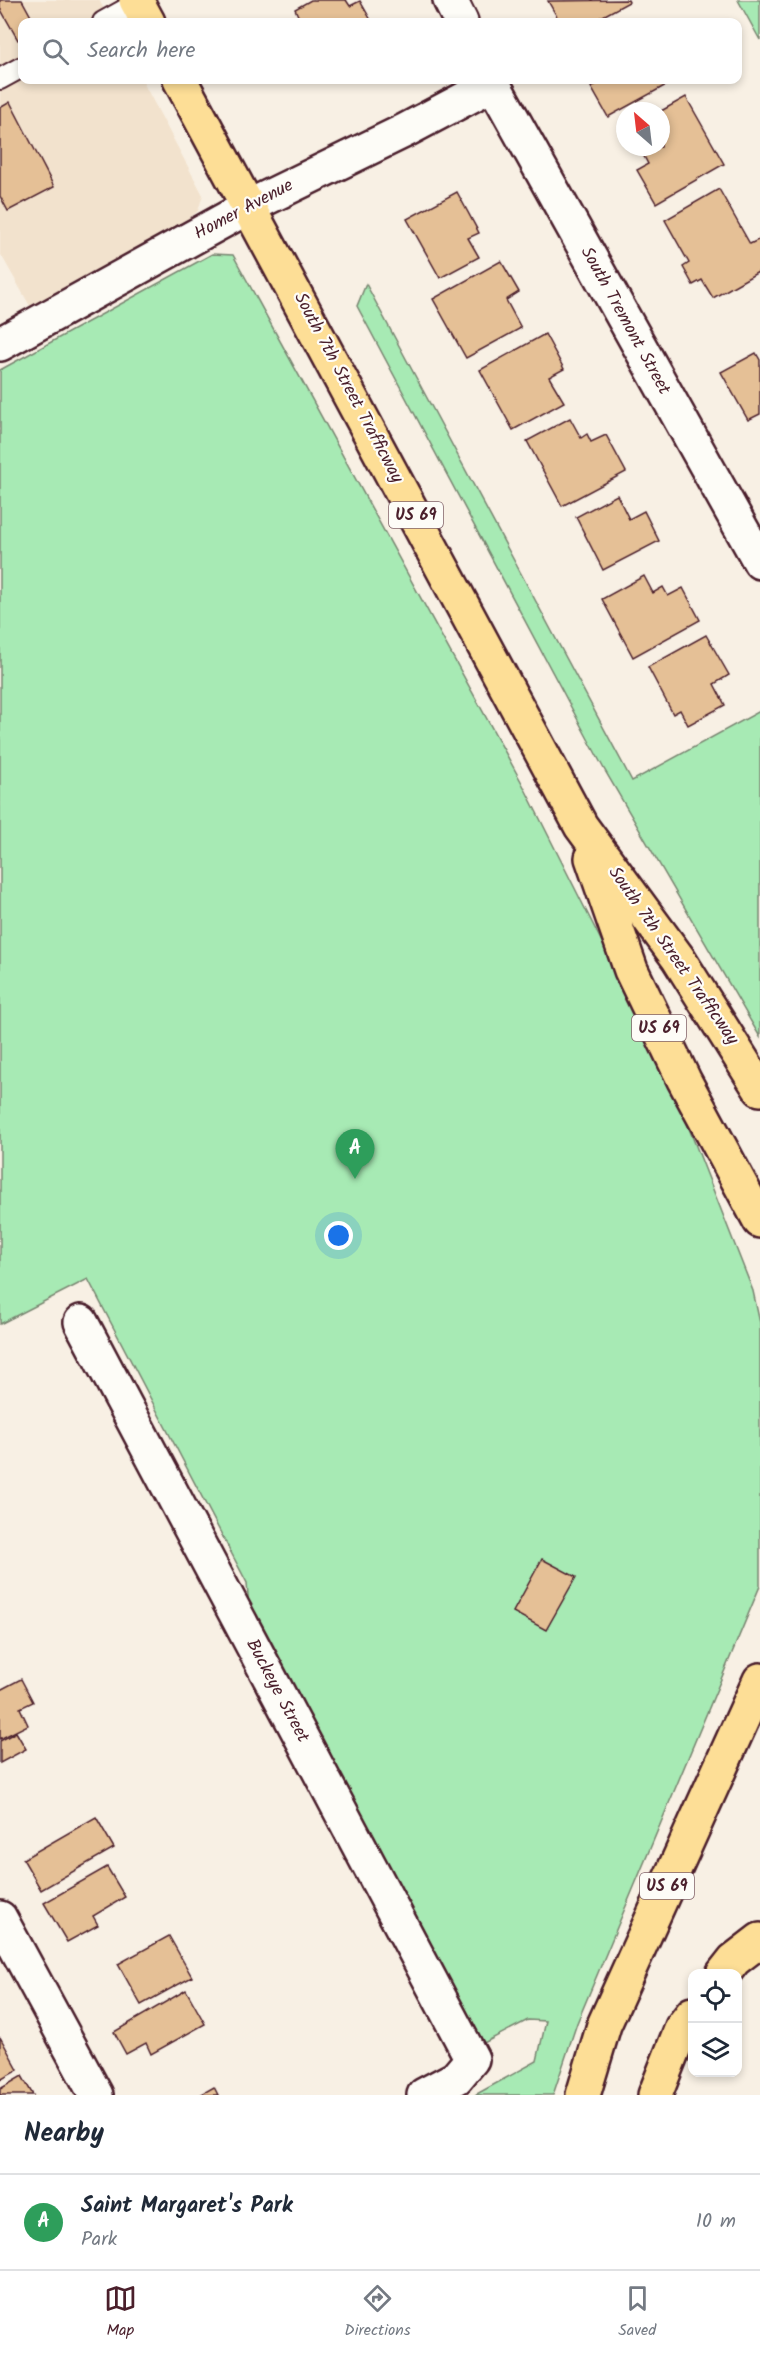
<!DOCTYPE html>
<style>
:root{--surface:#fff;--page:#f6f6f7;--text:#1f2937;--muted:#747a83;--line:#e0e1e3;--accent:#4a1f2b}
body{margin:0;font-family:Kalam,sans-serif;background:var(--page);color:var(--text)}
.controls{position:absolute;right:18px;bottom:18px;display:grid;overflow:hidden;border-radius:12px;box-shadow:0 3px 9px #0003}
.controls button{width:54px;height:54px;display:grid;place-items:center;padding:0;border:0;border-bottom:2px solid var(--line);background:var(--surface);color:var(--text);font:30px sans-serif}
.compass{position:absolute;left:616px;top:102px;width:54px;height:54px;border-radius:50%;background:var(--surface);box-shadow:0 3px 9px #0003;rotate:332deg}
.you{position:absolute;left:339px;top:1236px;width:21px;height:21px;margin:-15px;border:4px solid #fff;border-radius:50%;background:#1a73e8;box-shadow:0 0 0 9px #1a73e833}
.badge{display:grid;place-items:center;width:39px;height:39px;border-radius:50%;background:var(--accent);color:#fff;font-size:20px;font-weight:700}
.pin{position:absolute;translate:-50% -50px;filter:drop-shadow(0 2px 3px #0008)}
.pin::after{content:'';position:absolute;top:32px;width:21px;height:18px;background:inherit;clip-path:polygon(0 0,100% 0,50% 100%)}
.list{margin:0;padding:0;list-style:none}
h2{display:flex;justify-content:space-between;align-items:center;height:78px;margin:0;padding:0 24px;font-size:26px}
h2 small{font-size:20px;font-weight:400;color:var(--muted)}
.list li{display:grid;grid-template-columns:39px 1fr auto;gap:18px;align-items:center;box-sizing:border-box;height:96px;padding:0 24px;border-top:2px solid var(--line)}
.list b{display:block;font-size:22px;white-space:nowrap}
.list p{margin:0;font-size:20px;white-space:nowrap;color:var(--muted)}
.list em{font-size:20px;font-style:normal;color:var(--muted)}
.icon{flex:none;width:33px;height:33px;fill:none;stroke:currentColor;stroke-width:2;stroke-linecap:round;stroke-linejoin:round}
.map{position:relative;flex:none;width:760px;height:2095px;overflow:hidden}
.search{position:absolute;background:var(--surface);box-shadow:0 3px 9px #0003;left:18px;right:18px;top:18px;height:66px;display:flex;align-items:center;gap:15px;box-sizing:border-box;padding:0 21px;border-radius:12px;color:var(--muted);font-size:22px}
.sheet{height:174px;background:var(--surface)}
nav{display:flex;justify-content:space-around;align-items:center;box-sizing:border-box;height:84px;border-top:2px solid var(--line);background:var(--surface);font-size:16px;color:var(--muted)}
nav a{display:grid;justify-items:center;gap:3px}
nav .on{color:var(--accent)}
.map>svg:first-child{display:block}
</style>
<div class="map">
<svg width="760" height="2095" viewBox="0 0 760 2095">
<rect width="100%" height="100%" fill="#f8f0e4"/>
<filter id="ink" filterUnits="userSpaceOnUse"><feTurbulence type="fractalNoise" baseFrequency=".0167" numOctaves="2"/><feDisplacementMap in="SourceGraphic" scale="12" xChannelSelector="R" yChannelSelector="G"/><feConvolveMatrix kernelMatrix="1 2 1 2 8 2 1 2 1" color-interpolation-filters="sRGB"/></filter>
<g filter="url(#ink)">
<!-- built -->
<polygon fill="#f2e2cd" points="0,0 99,0 111,22 22,22 22,80 142,80 203,195 198,211 183,223 30,306 0,253"/>
<!-- green -->
<g fill="#a7eab4" stroke="#788470" stroke-width="1.5">
<polygon points="738,0 760,0 760,40"/>
<polygon points="212,254 233,255 522,783 638,1014 670,1080 753,1291 760,1323 760,1586 577,2023 553,2095 475,2095 537,2061 546,2021 528,2020 480,2045 249,1608 247,1583 88,1279 0,1324 0,370"/>
<polygon points="366,284 632,781 760,711 760,1037 604,769 357,306"/>
</g>
<!-- building -->
<g fill="#e5c096" stroke="#4a1f2b" stroke-width="1.5">
<polygon points="0,0 22,0 34,22 22,22 22,38 18,40 0,8"/>
<polygon points="311,0 346,0 350,6 360,1 372,22 295,22 300,20 295,9"/>
<polygon points="628,0 629,2 592,22 560,22 548,1"/>
<polygon points="597,80 668,80 670,83 608,117 591,87 599,83"/>
<polygon points="686,97 724,164 656,203 637,170 648,164 639,147 661,147 661,111"/>
<polygon points="10,102 54,187 8,211 0,196 0,108"/>
<polygon points="719,189 750,244 760,239 760,271 713,298 702,280 693,285 683,267 689,263 665,220"/>
<polygon points="457,192 479,233 468,238 479,257 440,278 407,219"/>
<polygon points="501,261 519,292 506,300 521,328 466,358 433,299"/>
<polygon points="545,334 564,369 549,377 564,402 513,430 480,370"/>
<polygon points="756,353 760,360 760,414 748,420 721,372"/>
<polygon points="570,418 581,438 587,434 591,442 606,435 626,472 562,506 527,441"/>
<polygon points="617,495 629,519 644,511 659,541 603,570 576,517"/>
<polygon points="644,576 653,593 663,587 668,596 683,588 700,620 633,657 602,599"/>
<polygon points="706,635 729,675 714,684 725,705 688,725 680,710 673,714 648,667"/>
<polygon points="542,1559 576,1577 546,1630 513,1612"/>
<polygon points="21,1679 33,1702 20,1708 28,1725 0,1739 0,1690"/>
<polygon points="16,1732 26,1749 0,1763 0,1741"/>
<polygon points="96,1817 114,1848 41,1890 23,1859"/>
<polygon points="107,1867 125,1897 93,1916 98,1925 67,1942 44,1903"/>
<polygon points="169,1936 192,1977 141,2005 118,1964"/>
<polygon points="186,1990 205,2024 151,2054 146,2043 126,2054 114,2032"/>
<polygon points="0,2037 18,2070 0,2080"/>
<polygon points="22,2076 33,2095 0,2095 0,2089"/>
<polygon points="214,2087 218,2095 200,2095"/>
</g>
<g fill="none" stroke-linecap="round" stroke-linejoin="round">
<!-- service casing -->
<g stroke="#4a1f2b" stroke-width="24">
<g id="service">
<polyline points="103,22 137,3"/>
<polyline points="0,79 22,67"/>
</g>
</g>
<!-- minor casing -->
<g stroke="#4a1f2b" stroke-width="38">
<g id="minor">
<polyline points="450,0 461,22"/>
<polyline points="491,80 760,562"/>
<polyline points="0,344 250,206 406,130 493,84"/>
<polyline points="81,1322 472,2059 456,2078 424,2095"/>
<polyline points="0,1918 96,2095"/>
</g>
</g>
<!-- primary casing -->
<g stroke="#4a1f2b" stroke-width="38">
<g id="primary">
<polyline points="136,0 148,22"/>
<polyline points="180,80 581,826 678,958 760,1089"/>
<polyline points="592,858 631,970 684,1080 760,1221"/>
</g>
</g>
<!-- motorway casing -->
<g stroke="#4a1f2b" stroke-width="38">
<g id="motorway">
<polyline points="723,1974 734,1960 760,1940"/>
<polyline points="583,2095 604,2025 760,1680"/>
<polyline points="655,2095 682,2027 692,2014"/>
</g>
</g>
<!-- service -->
<use href="#service" stroke="#fdfcf7" stroke-width="20"/>
<!-- minor -->
<use href="#minor" stroke="#fdfcf7" stroke-width="33"/>
<!-- primary -->
<use href="#primary" stroke="#fdde96" stroke-width="33"/>
<!-- motorway -->
<use href="#motorway" stroke="#fdde96" stroke-width="33"/>
</g>
</g>
<g text-anchor="middle" dominant-baseline="central" stroke-width="4.5" stroke-linejoin="round" paint-order="stroke">
<!-- shield labels -->
<g fill="#fdfcf7" stroke="#806168" stroke-width="1.5">
<rect x="389" y="502" width="54" height="26" rx="4.5"/>
<rect x="632" y="1015" width="54" height="26" rx="4.5"/>
<rect x="640" y="1873" width="54" height="26" rx="4.5"/>
</g>
<g font-size="16" font-weight="bold" fill="#4a1f2b">
<text x="416" y="515">US 69</text>
<text x="659" y="1028">US 69</text>
<text x="667" y="1886">US 69</text>
</g>
<!-- street labels -->
<g font-size="18" fill="#4a1f2b" stroke="#fdfcf7">
<text transform="translate(244 210) rotate(-28)">Homer Avenue</text>
<text transform="translate(625 321) rotate(61)">South Tremont Street</text>
<text transform="translate(348 388) rotate(62)">South 7th Street Trafficway</text>
<text transform="translate(673 956) rotate(55)">South 7th Street Trafficway</text>
<text transform="translate(277 1691) rotate(62)">Buckeye Street</text>
</g>
</g>
</svg>
<div class="controls">
<button><svg class="icon" aria-label="locate" viewBox="0 0 24 24"><circle cx="12" cy="12" r="6"/><path d="M12 2v4M12 18v4M2 12h4M18 12h4"/></svg></button>
<button><svg class="icon" aria-label="layers" viewBox="0 0 24 24"><path d="M12 4l9 5-9 5-9-5zM3 14l9 5 9-5"/></svg></button>
</div>
<svg class="compass" viewBox="-18 -18 36 36"><path d="M0-13l5 13h-10z" fill="#e53935"/><path d="M0 13l5-13h-10z" fill="#747a83"/></svg>
<div class="you"></div>
<div class="pin badge" style="left:355px;top:1179px;background:#2e9e5b">A</div>
<div class="search"><svg class="icon" aria-label="search" viewBox="0 0 24 24"><circle cx="10" cy="10" r="6"/><path d="M15 15l6 6"/></svg>Search here</div>
</div>
<section class="sheet">
<h2>Nearby<small></small></h2>
<ul class="list">
<li><span class="badge" style="background:#2e9e5b">A</span><div><b>Saint Margaret's Park</b><p>Park</p></div><em>10 m</em></li>
</ul>
</section>
<nav>
<a class="on"><svg class="icon" aria-label="map" viewBox="0 0 24 24"><path d="M3 6l6-2 6 2 6-2v14l-6 2-6-2-6 2zM9 4v14M15 6v14"/></svg>Map</a>
<a><svg class="icon" aria-label="directions" viewBox="0 0 24 24"><path d="M12 3l9 9-9 9-9-9zM9 14v-3h6M13 9l2 2-2 2"/></svg>Directions</a>
<a><svg class="icon" aria-label="saved" viewBox="0 0 24 24"><path d="M7 4h10v16l-5-4-5 4z"/></svg>Saved</a>
</nav>
